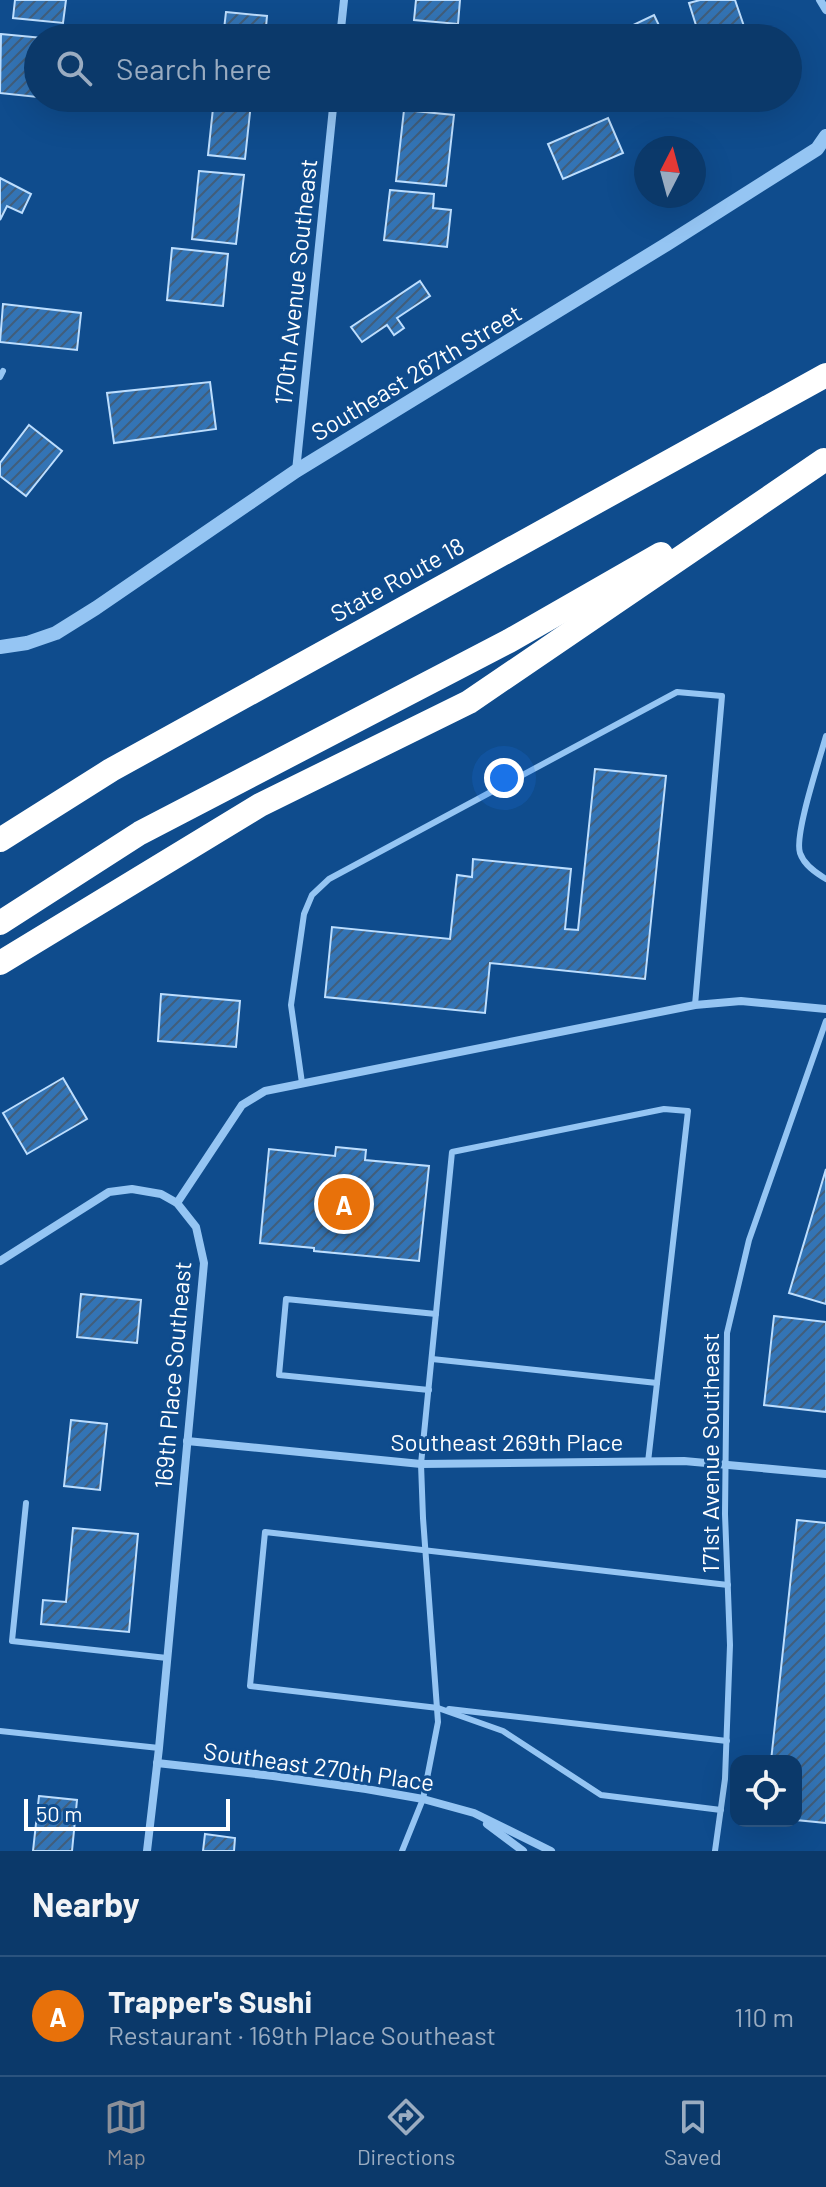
<!DOCTYPE html>
<meta charset="utf-8">
<style>
:root{--surface:#0b396a;--page:#144070;--text:#f1f3f6;--muted:#9aacc1;--line:#2b537e;--accent:#8c9099}
body{margin:0;font-family:Barlow,sans-serif;background:var(--page);color:var(--text)}
.controls{position:absolute;right:24px;bottom:24px;display:grid;overflow:hidden;border-radius:16px;box-shadow:0 8px 32px #0002}
.controls button{width:72px;height:72px;display:grid;place-items:center;padding:0;border:0;border-bottom:2px solid var(--line);background:var(--surface);color:var(--text);font:40px sans-serif}
.compass{position:absolute;left:634px;top:136px;width:72px;height:72px;border-radius:50%;background:var(--surface);box-shadow:0 8px 32px #0002;rotate:6deg}
.scale{position:absolute;left:24px;bottom:20px;width:206px;box-sizing:border-box;padding-left:8px;border:4px solid #fff;border-top:0;font-size:22px;line-height:28px;white-space:nowrap;color:#fff;-webkit-text-stroke:6px #0f4c8d;paint-order:stroke}
.you{position:absolute;left:504px;top:778px;width:28px;height:28px;margin:-20px;border:6px solid #fff;border-radius:50%;background:#1a73e8;box-shadow:0 0 0 12px #1a73e833}
.badge{display:grid;place-items:center;width:52px;height:52px;border-radius:50%;background:var(--accent);color:#fff;font-size:26px;font-weight:700}
.pin{position:absolute;translate:-50% -50%;border:4px solid #fff;box-shadow:0 2px 8px #0006}
.list{margin:0;padding:0;list-style:none}
h2{display:flex;justify-content:space-between;align-items:center;height:104px;margin:0;padding:0 32px;font-size:34px}
h2 small{font-size:26px;font-weight:400;color:var(--muted)}
.list li{display:grid;grid-template-columns:52px 1fr auto;gap:24px;align-items:center;box-sizing:border-box;height:120px;padding:0 32px;border-top:2px solid var(--line)}
.list b{display:block;font-size:30px;white-space:nowrap}
.list p{margin:0;font-size:26px;white-space:nowrap;color:var(--muted)}
.list em{font-size:26px;font-style:normal;color:var(--muted)}
.icon{flex:none;width:44px;height:44px;fill:none;stroke:currentColor;stroke-width:2;stroke-linecap:round;stroke-linejoin:round}
.map{position:relative;flex:none;width:826px;height:1851px;overflow:hidden}
.search{position:absolute;background:var(--surface);box-shadow:0 8px 32px #0002;left:24px;right:24px;top:24px;height:88px;display:flex;align-items:center;gap:20px;box-sizing:border-box;padding:0 28px;border-radius:44px;color:var(--muted);font-size:30px}
.sheet{height:224px;background:var(--surface)}
nav{display:flex;justify-content:space-around;align-items:center;box-sizing:border-box;height:112px;border-top:2px solid var(--line);background:var(--surface);font-size:22px;color:var(--muted)}
nav a{display:grid;justify-items:center;gap:4px}
nav .on{color:var(--accent)}
.map>svg:first-child{display:block}
</style>
<div class="map">
<svg width="826" height="1851" viewBox="0 0 826 1851">
<defs>
<pattern id="building-hatch" width="6" height="6" patternUnits="userSpaceOnUse" patternTransform="scale(2)"><rect width="6" height="6" fill="#3374b5"/><path d="M-1 1l2-2M0 6l6-6M5 7l2-2" fill="none" stroke="#415e7b"/></pattern>
</defs>
<rect width="100%" height="100%" fill="#0f4c8d"/>
<!-- building -->
<g fill="url(#building-hatch)" stroke="#bddefe" stroke-width="2">
<polygon points="15,0 66,0 63,23 13,18"/>
<polygon points="416,0 460,0 458,24 414,20"/>
<polygon points="700,0 735,0 748,38 700,38 689,3"/>
<polygon points="226,12 267,16 265,38 223,38"/>
<polygon points="654,15 665,38 632,38 627,28"/>
<polygon points="412,31 454,35 453,38 411,38"/>
<polygon points="1,34 43,38 38,38 37,97 0,93"/>
<polygon points="405,98 447,98 446,105 405,101"/>
<polygon points="214,99 251,103 245,159 208,155"/>
<polygon points="404,110 454,115 446,186 396,181"/>
<polygon points="608,118 623,153 563,179 548,144"/>
<polygon points="199,171 244,175 236,244 192,239"/>
<polygon points="0,178 31,194 22,213 7,206 0,220"/>
<polygon points="390,190 434,194 433,208 451,210 447,247 384,240"/>
<polygon points="172,248 228,254 223,306 167,300"/>
<polygon points="420,281 430,296 397,318 404,328 394,335 387,325 362,342 351,327"/>
<polygon points="3,304 81,313 77,350 0,342"/>
<polygon points="210,382 216,429 114,443 107,393"/>
<polygon points="29,425 62,451 26,496 0,476 0,463"/>
<polygon points="595,769 666,776 645,979 490,963 485,1013 325,997 332,927 450,939 457,875 472,877 473,859 571,869 565,929 578,930"/>
<polygon points="161,994 240,1001 236,1047 158,1041"/>
<polygon points="63,1078 87,1119 27,1154 3,1113"/>
<polygon points="336,1147 366,1150 365,1160 429,1166 419,1261 314,1251 314,1248 260,1243 269,1149 335,1156"/>
<polygon points="826,1169 826,1304 789,1293"/>
<polygon points="81,1294 141,1300 137,1343 77,1337"/>
<polygon points="774,1316 826,1322 826,1412 764,1405"/>
<polygon points="71,1420 107,1424 100,1490 64,1486"/>
<polygon points="797,1520 826,1523 826,1823 796,1820 796,1761 771,1761"/>
<polygon points="73,1528 138,1534 129,1632 41,1624 43,1600 66,1602"/>
<polygon points="39,1796 77,1800 72,1851 33,1851"/>
<polygon points="205,1834 235,1838 234,1851 203,1851"/>
</g>
<g fill="none" stroke-linecap="round" stroke-linejoin="round">
<!-- service -->
<g stroke="#95c5f3" stroke-width="6">
<polyline points="0,377 3,371"/>
<path d="M826 736C820 758 794 835 800 853 804 865 816 873 826 879"/>
<polyline points="302,1083 291,1005 304,914 312,895 329,879 677,692 722,696 695,1005"/>
<polyline points="432,1359 657,1383"/>
<polyline points="429,1390 279,1375 286,1299 436,1314"/>
<polyline points="26,1503 12,1641 167,1658"/>
<polyline points="449,1709 727,1741"/>
<polyline points="0,1731 159,1748"/>
<polyline points="721,1810 601,1795 503,1731 438,1708 250,1686 265,1532 728,1585"/>
<polyline points="402,1851 423,1799 438,1722 423,1518 421,1464 452,1152 664,1109 688,1111 648,1462"/>
<polyline points="715,1851 725,1779 730,1645 725,1514 727,1333 749,1240 826,1021"/>
</g>
<!-- minor -->
<g stroke="#95c5f3" stroke-width="8">
<polyline points="820,0 826,10"/>
<polyline points="340,38 344,0"/>
<polyline points="296,471 334,98"/>
<polyline points="177,1203 242,1105 265,1091 695,1005 741,1001 826,1009"/>
<polyline points="0,1261 109,1192 132,1189 161,1194 177,1203 196,1227 204,1263 159,1748 147,1851"/>
<polyline points="187,1441 421,1464 684,1461 826,1474"/>
<polyline points="157,1763 273,1776 366,1789 423,1799 474,1813 551,1851"/>
<polyline points="487,1824 523,1851"/>
</g>
<!-- tertiary -->
<polyline stroke="#95c5f3" stroke-width="14" points="0,647 27,643 56,633 96,608 296,471 667,244 817,149 826,136"/>
<!-- motorway -->
<g stroke="#fff" stroke-width="24">
<polyline points="0,840 111,770 826,375"/>
<polyline points="0,923 140,833 509,641 661,554"/>
<polyline points="0,963 260,805 469,702 824,460"/>
</g>
</g>
<g text-anchor="middle" dominant-baseline="central" stroke-width="6" stroke-linejoin="round" paint-order="stroke">
<!-- street labels -->
<g font-size="24" fill="#fff" stroke="#0f4c8d">
<text transform="translate(295 282) rotate(-84)">170th Avenue Southeast</text>
<text transform="translate(416 372) rotate(-31)">Southeast 267th Street</text>
<text transform="translate(397 579) rotate(-29)">State Route 18</text>
<text transform="translate(172 1375) rotate(-85)">169th Place Southeast</text>
<text x="507" y="1441">Southeast 269th Place</text>
<text transform="translate(709 1453) rotate(-90)">171st Avenue Southeast</text>
<text transform="translate(319 1766) rotate(8)">Southeast 270th Place</text>
</g>
</g>
</svg>
<div class="controls">
<button><svg class="icon" aria-label="locate" viewBox="0 0 24 24"><circle cx="12" cy="12" r="6"/><path d="M12 2v4M12 18v4M2 12h4M18 12h4"/></svg></button>
</div>
<svg class="compass" viewBox="-18 -18 36 36"><path d="M0-13l5 13h-10z" fill="#e53935"/><path d="M0 13l5-13h-10z" fill="#9aacc1"/></svg>
<div class="scale">50 m</div>
<div class="you"></div>
<div class="pin badge" style="left:344px;top:1204px;background:#e8710a">A</div>
<div class="search"><svg class="icon" aria-label="search" viewBox="0 0 24 24"><circle cx="10" cy="10" r="6"/><path d="M15 15l6 6"/></svg>Search here</div>
</div>
<section class="sheet">
<h2>Nearby<small></small></h2>
<ul class="list">
<li><span class="badge" style="background:#e8710a">A</span><div><b>Trapper's Sushi</b><p>Restaurant · 169th Place Southeast</p></div><em>110 m</em></li>
</ul>
</section>
<nav>
<a class="on"><svg class="icon" aria-label="map" viewBox="0 0 24 24"><path d="M3 6l6-2 6 2 6-2v14l-6 2-6-2-6 2zM9 4v14M15 6v14"/></svg>Map</a>
<a><svg class="icon" aria-label="directions" viewBox="0 0 24 24"><path d="M12 3l9 9-9 9-9-9zM9 14v-3h6M13 9l2 2-2 2"/></svg>Directions</a>
<a><svg class="icon" aria-label="saved" viewBox="0 0 24 24"><path d="M7 4h10v16l-5-4-5 4z"/></svg>Saved</a>
</nav>
